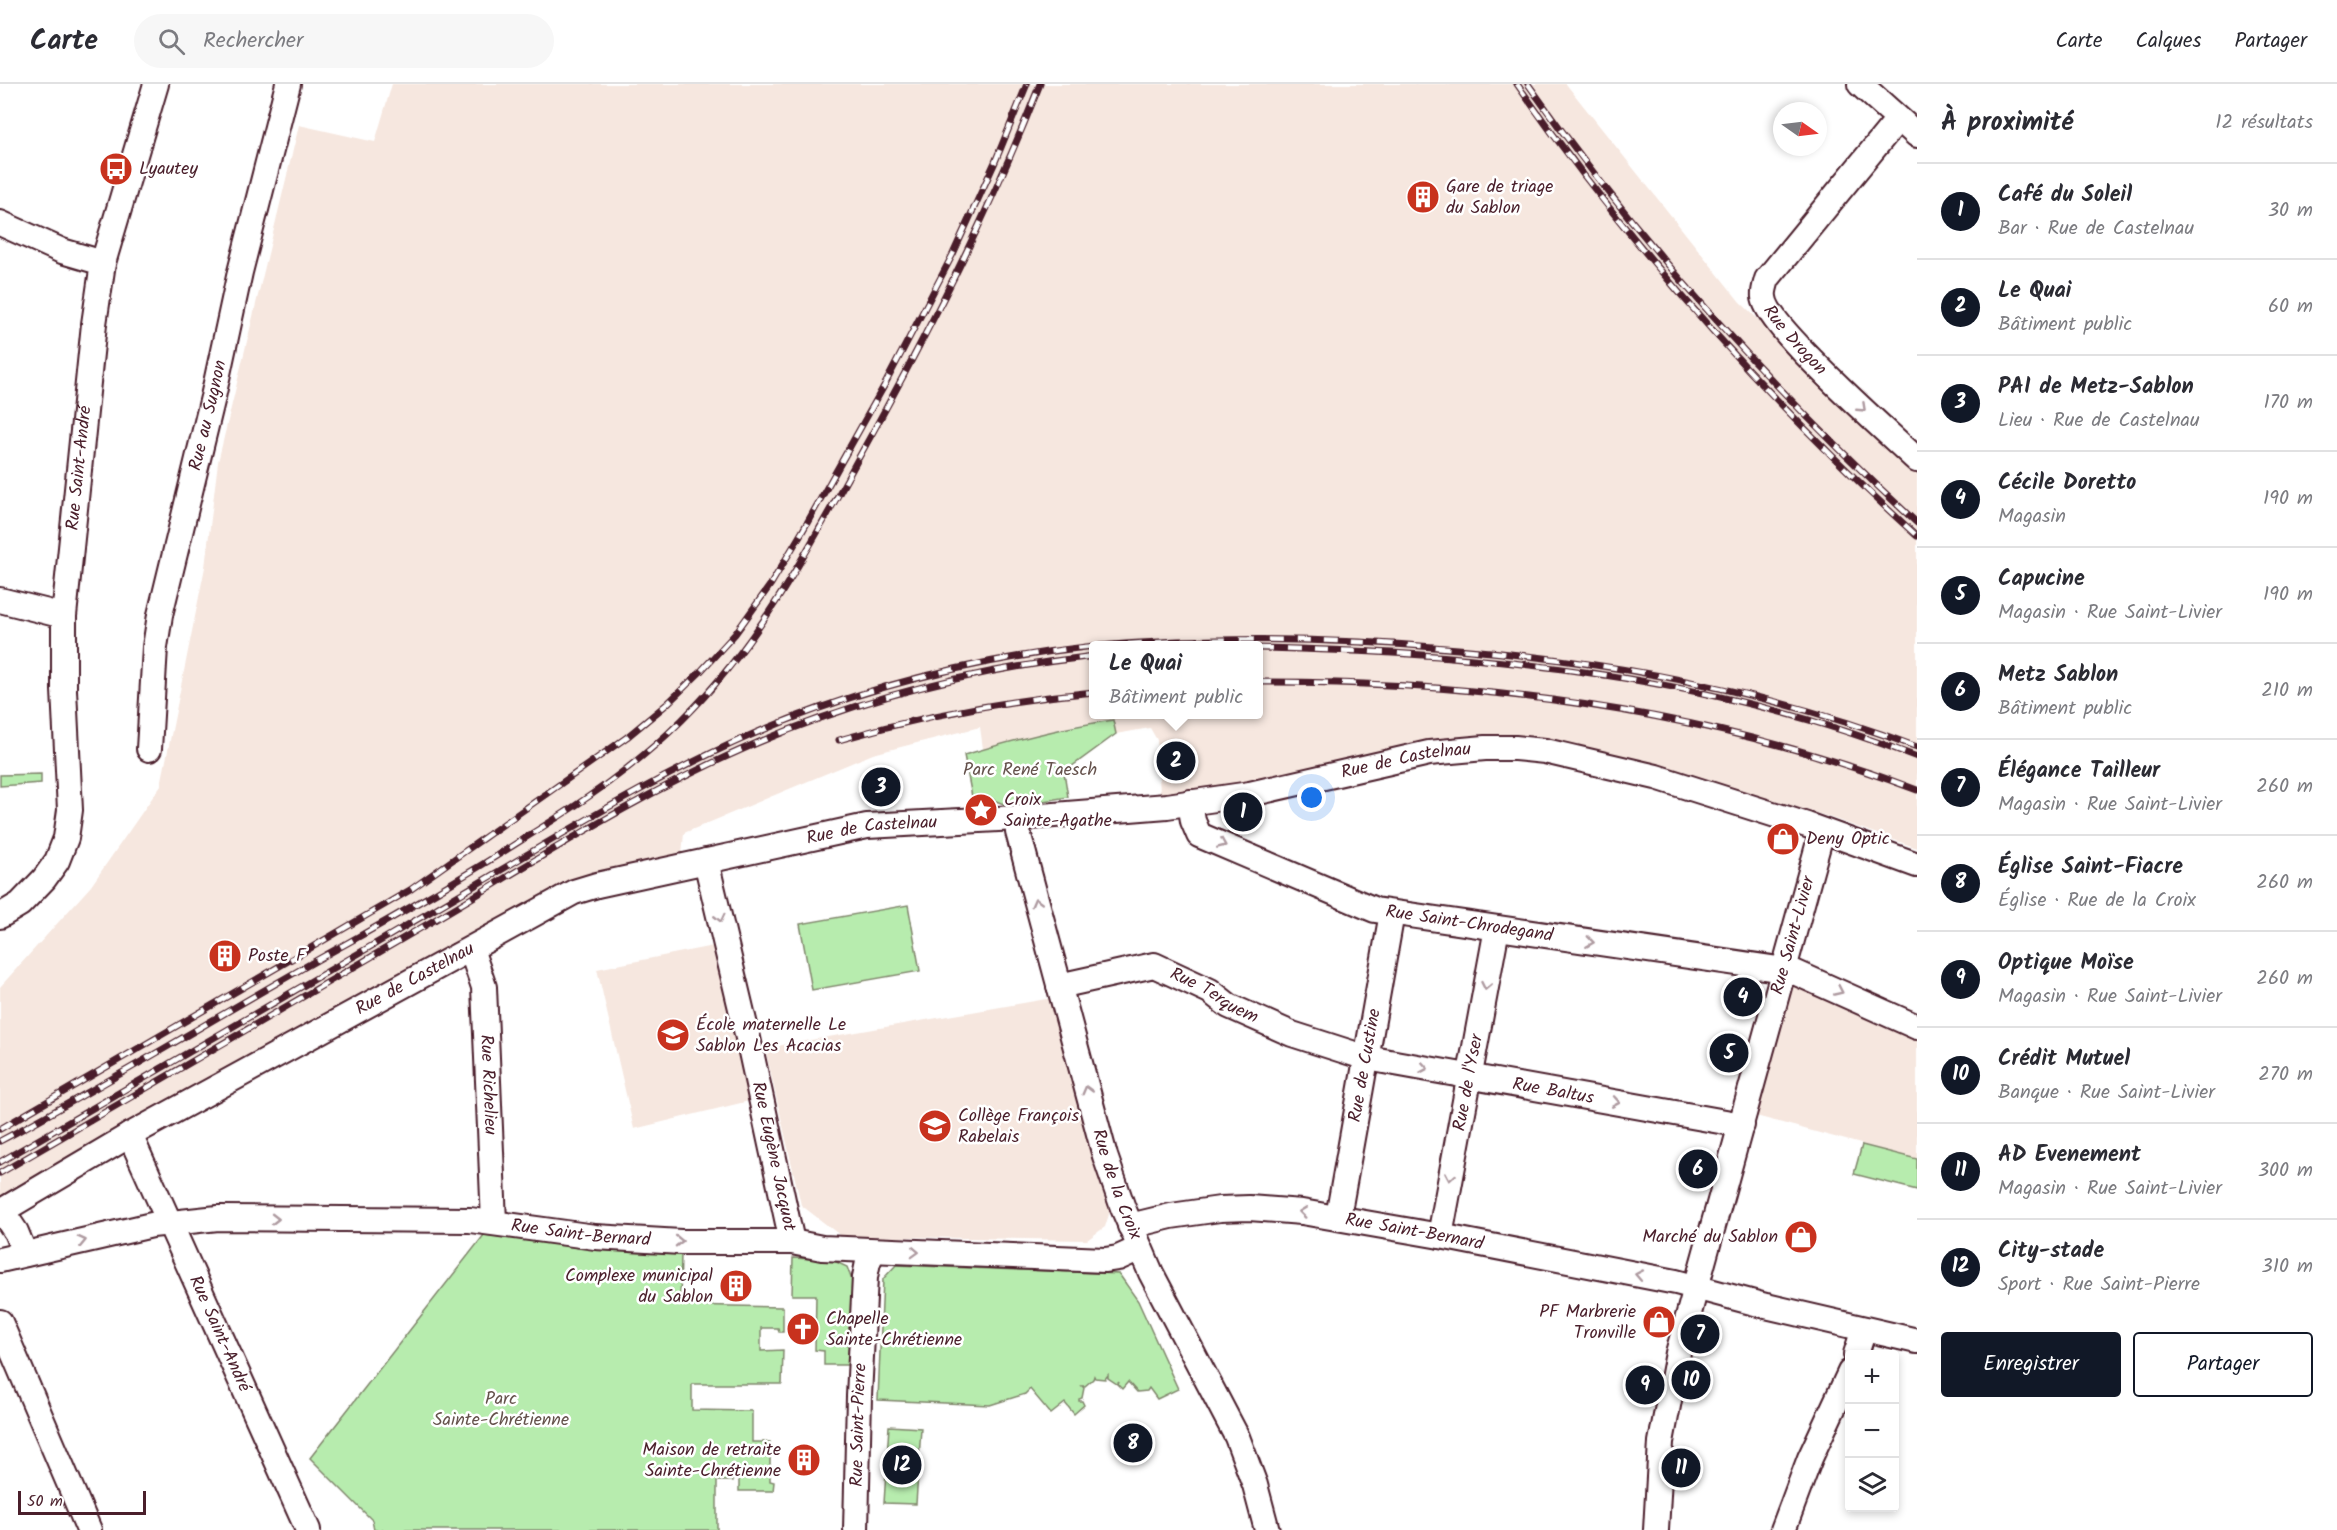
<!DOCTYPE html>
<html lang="fr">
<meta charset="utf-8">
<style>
:root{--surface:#fff;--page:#f7f7f7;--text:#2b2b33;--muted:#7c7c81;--line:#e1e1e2;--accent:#111827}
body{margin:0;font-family:Kalam,sans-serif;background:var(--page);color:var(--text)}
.controls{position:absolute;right:18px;bottom:18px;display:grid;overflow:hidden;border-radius:6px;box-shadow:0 3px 9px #0003}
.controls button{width:54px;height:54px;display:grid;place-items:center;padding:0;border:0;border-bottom:2px solid var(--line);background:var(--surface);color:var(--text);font:30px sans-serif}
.compass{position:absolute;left:1773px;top:18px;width:54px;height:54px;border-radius:50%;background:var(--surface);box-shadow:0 3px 9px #0003;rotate:104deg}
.scale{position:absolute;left:18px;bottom:15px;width:128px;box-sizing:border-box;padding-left:6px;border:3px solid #4a1f2b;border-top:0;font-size:16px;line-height:21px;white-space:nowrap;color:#4a1f2b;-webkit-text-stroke:4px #fff;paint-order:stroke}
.you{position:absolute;left:1312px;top:714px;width:21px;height:21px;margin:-15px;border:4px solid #fff;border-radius:50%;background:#1a73e8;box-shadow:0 0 0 9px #1a73e833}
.badge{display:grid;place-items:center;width:39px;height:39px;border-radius:50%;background:var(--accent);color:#fff;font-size:20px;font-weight:700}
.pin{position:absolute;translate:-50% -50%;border:3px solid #fff;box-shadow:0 2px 6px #0006}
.popup{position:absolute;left:1089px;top:557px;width:174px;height:78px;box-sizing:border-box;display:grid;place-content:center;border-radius:6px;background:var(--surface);filter:drop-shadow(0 2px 4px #0005);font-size:20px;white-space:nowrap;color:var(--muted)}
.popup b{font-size:22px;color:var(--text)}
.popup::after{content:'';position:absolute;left:50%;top:100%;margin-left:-12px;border:12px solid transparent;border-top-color:var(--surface)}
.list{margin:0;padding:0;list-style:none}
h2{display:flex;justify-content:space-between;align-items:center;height:78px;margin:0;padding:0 24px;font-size:26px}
h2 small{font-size:20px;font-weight:400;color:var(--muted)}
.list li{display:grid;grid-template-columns:39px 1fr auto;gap:18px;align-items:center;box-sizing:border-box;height:96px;padding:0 24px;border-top:2px solid var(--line)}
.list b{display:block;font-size:22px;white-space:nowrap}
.list p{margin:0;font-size:20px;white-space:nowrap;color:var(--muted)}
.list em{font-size:20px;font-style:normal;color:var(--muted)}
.actions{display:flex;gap:12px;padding:18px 24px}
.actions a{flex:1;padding:14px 0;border:2px solid var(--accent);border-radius:6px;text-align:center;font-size:21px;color:var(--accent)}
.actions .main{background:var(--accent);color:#fff}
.icon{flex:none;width:33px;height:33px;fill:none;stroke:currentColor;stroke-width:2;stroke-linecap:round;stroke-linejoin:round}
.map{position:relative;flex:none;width:1917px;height:1446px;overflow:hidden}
header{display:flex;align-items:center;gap:36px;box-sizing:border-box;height:84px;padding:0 30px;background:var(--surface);border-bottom:2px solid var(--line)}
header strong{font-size:28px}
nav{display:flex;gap:33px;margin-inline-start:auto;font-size:21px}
.search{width:420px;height:54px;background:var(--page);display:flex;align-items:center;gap:15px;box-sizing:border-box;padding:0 21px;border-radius:33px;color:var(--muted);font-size:22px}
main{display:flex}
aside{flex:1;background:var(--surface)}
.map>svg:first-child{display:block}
</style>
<header>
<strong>Carte</strong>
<div class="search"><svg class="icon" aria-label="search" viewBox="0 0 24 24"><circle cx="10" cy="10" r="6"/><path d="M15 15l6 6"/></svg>Rechercher</div>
<nav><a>Carte</a><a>Calques</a><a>Partager</a></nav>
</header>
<main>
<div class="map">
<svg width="1917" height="1446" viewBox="0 0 1917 1446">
<rect width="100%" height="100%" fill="#fff"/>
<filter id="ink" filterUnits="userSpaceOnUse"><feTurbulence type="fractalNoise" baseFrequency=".0167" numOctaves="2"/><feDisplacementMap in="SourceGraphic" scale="12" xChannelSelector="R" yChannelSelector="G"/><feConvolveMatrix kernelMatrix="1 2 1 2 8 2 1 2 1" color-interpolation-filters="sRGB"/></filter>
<g filter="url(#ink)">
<!-- built -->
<g fill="#f6e7df" fill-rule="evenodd">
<path d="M392 0H1566L1740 218 1917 386V764L1826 732 1695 692 1482 655 1250 699 1160 710 1157 656 1150 644 1116 650 1113 636 1077 641 983 665 980 643 873 670 684 749 682 771 585 793 562 801 478 846 0 1118V903L91 802 161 701 205 483 218 378 299 41 375 58ZM1094 562H1258V630H1094Z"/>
<polygon points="713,862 749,1017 634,1045 597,885"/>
<polygon points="1801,900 1917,954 1917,1075 1756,1032 1790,903"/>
<polygon points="1052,914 1111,1124 1105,1143 1087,1156 841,1152 801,1121 765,964"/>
</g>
<!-- green -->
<g fill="#b7ecae" stroke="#80866c" stroke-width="1.5">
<path d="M1113 636 1116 650 1064 688 1068 713 1037 718 1016 725 986 713H972L964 671C1014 656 1062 643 1113 636Z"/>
<polygon points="41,690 41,699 0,702 0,691"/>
<polygon points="908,821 920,887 812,906 800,840"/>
<polygon points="1862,1061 1917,1075 1917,1106 1854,1090"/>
<polygon points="484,1151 625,1166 681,1167 680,1221 783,1223 783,1248 779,1248 778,1244 761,1244 761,1267 783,1266 782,1300 692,1300 692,1326 752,1327 752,1358 770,1358 770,1397 774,1398 773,1407 739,1407 739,1394 733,1394 733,1397 717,1397 717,1446 374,1446 372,1436 310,1374"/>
<polygon points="793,1174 832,1176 847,1183 853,1199 848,1281 824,1281 824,1267 815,1266 816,1211 792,1211"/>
<polygon points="896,1181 1119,1190 1138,1217 1178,1305 1157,1315 1149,1304 1147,1307 1137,1308 1128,1298 1122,1305 1118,1301 1119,1298 1117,1300 1108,1294 1108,1291 1105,1295 1095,1294 1094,1292 1093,1295 1085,1302 1082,1302 1084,1304 1082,1314 1079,1315 1079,1317 1082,1317 1084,1321 1074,1330 1065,1319 1051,1330 1030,1305 1025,1310 990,1321 878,1316 883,1195"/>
<polygon points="889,1342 921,1344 916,1420 884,1419"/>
</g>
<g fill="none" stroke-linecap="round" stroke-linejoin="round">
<!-- minor casing -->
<g stroke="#4a1f2b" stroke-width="28">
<g id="minor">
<polyline points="1860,0 1917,51"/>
<path id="s1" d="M1898 35 1767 195C1766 200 1763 207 1764 213 1766 242 1890 350 1917 376"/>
<polyline points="0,139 62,167 103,179"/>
<polyline points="0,516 64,532"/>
<path id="s2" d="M149 665 155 563 160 531 213 313 240 188 288 0"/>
<path id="s3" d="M1190 718 1193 737 1199 751 1375 826 1792 887 1917 943"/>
<path id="s4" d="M1017 734 1018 748 1105 1072 1123 1124 1151 1189 1237 1353 1255 1401 1267 1446"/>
<path id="s5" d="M706 777 748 954 792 1158"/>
<path id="s6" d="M0 832 20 820 44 795 57 777 66 754 70 726 64 606V532L94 240 103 179 156 0"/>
<path id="s7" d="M471 865 484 903 494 1138"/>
<path id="s8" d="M1059 902 1154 881 1210 907 1229 922 1292 950 1367 974 1742 1041"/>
<path id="s9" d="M130 1051 308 1446"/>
<polyline points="2,1127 16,1148 25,1170"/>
<path id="s10" d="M0 1128 130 1051 574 808 597 801 867 742 1017 734 1167 722 1250 710 1429 669 1485 664H1515L1545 667 1656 693 1807 741 1917 781"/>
<path id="s11" d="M1338 1133 1392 829"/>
<path id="s12" d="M1130 1142 1171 1132 1220 1125 1249 1124 1302 1128 1440 1152 1676 1198 1766 1222 1917 1257"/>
<path id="s13" d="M1440 1152 1497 844"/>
<path id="s14" d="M0 1176 152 1141 218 1134 470 1136 595 1153 681 1158H792L822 1164 1105 1176 1118 1174 1140 1164"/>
<polyline points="0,1238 89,1446"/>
<polyline points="1856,1270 1864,1245"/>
<path id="s15" d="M856 1446 859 1312 865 1193 868 1178 873 1167"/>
<path id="s16" d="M1656 1446 1661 1358 1678 1269 1822 747"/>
<polyline points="1783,1446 1810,1374 1850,1288"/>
</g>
</g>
<!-- minor -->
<use href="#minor" stroke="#fff" stroke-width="24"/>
<!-- rail casing -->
<g stroke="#4a1f2b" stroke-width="7">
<g id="rail">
<path d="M1517 0C1633 166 1767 316 1917 452"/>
<path d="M1528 0C1643 163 1771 304 1917 439"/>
<path d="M1100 562C1220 552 1339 554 1458 565 1615 578 1770 607 1917 663"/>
<path d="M1258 564C1481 568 1709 591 1917 673"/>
<path d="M1258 598C1482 597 1707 626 1917 706"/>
<path d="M839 656C922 632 1007 616 1094 608"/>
<polyline points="0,1045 410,806 627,653 667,620 701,587 735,550 771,500 802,448 884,302 953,170 995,78 1027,0"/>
<path d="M0 1057C116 995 227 926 342 862 405 827 467 791 528 752 583 718 636 682 682 636 758 561 807 468 858 375 926 253 989 130 1040 0"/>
<path d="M0 1078C145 994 290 909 435 825 538 765 641 699 751 651 860 604 975 575 1094 562"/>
<path d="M0 1089C140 1008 279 927 419 845 529 781 639 709 757 659 865 613 977 585 1094 572"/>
</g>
</g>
<!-- rail -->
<use href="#rail" stroke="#fff" stroke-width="4.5" stroke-dasharray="14" stroke-linecap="butt"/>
</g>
<!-- one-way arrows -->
<defs><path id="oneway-chevron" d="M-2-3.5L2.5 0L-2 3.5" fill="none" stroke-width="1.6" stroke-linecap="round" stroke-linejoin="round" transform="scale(1.5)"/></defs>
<g stroke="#ae9aa0">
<use href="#oneway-chevron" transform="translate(1862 324) rotate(43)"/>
<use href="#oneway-chevron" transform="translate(1222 760) rotate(23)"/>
<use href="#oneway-chevron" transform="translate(1036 818) rotate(-105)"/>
<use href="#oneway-chevron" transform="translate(720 834) rotate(77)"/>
<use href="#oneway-chevron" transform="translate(1590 858) rotate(8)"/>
<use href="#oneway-chevron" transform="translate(1486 902) rotate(101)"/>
<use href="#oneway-chevron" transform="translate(1839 907) rotate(25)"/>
<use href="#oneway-chevron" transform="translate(1424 984) rotate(10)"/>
<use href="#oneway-chevron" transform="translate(1087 1006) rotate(-105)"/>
<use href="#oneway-chevron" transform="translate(1616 1018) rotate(10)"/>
<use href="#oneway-chevron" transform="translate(1450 1093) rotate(100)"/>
<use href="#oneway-chevron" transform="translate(1303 1128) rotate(-173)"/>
<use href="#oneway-chevron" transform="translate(275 1135)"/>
<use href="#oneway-chevron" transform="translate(82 1157) rotate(-13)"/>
<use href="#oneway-chevron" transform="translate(679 1157) rotate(1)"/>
<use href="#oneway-chevron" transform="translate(915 1168) rotate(2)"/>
<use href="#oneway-chevron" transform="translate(1639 1191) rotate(-169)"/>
</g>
</g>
<!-- icons -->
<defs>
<g id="bus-disc" transform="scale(1.725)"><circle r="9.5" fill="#c8321e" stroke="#fff"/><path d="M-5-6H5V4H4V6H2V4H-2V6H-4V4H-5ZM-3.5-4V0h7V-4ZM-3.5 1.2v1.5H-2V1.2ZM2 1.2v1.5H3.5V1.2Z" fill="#fff"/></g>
<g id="building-disc" transform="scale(1.725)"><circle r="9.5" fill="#c8321e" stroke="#fff"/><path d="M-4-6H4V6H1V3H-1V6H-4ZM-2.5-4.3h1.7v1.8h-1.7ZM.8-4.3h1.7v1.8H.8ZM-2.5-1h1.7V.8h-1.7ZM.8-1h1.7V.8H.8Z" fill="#fff"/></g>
<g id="sight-disc" transform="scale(1.725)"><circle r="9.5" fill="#c8321e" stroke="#fff"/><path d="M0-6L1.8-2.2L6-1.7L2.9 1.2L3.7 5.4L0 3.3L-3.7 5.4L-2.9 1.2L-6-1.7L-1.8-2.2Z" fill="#fff"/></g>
<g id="shop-disc" transform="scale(1.725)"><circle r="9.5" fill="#c8321e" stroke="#fff"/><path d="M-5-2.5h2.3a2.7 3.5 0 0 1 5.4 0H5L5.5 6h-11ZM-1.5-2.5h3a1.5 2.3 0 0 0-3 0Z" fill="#fff"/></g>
<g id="school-disc" transform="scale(1.725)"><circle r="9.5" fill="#c8321e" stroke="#fff"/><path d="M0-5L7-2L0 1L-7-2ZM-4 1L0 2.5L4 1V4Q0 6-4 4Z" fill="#fff"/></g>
<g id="church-disc" transform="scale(1.725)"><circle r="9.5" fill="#c8321e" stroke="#fff"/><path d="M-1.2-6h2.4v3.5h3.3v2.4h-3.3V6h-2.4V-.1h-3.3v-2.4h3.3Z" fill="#fff"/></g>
</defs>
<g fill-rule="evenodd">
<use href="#bus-disc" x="116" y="85"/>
<use href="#building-disc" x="1423" y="113"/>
<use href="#sight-disc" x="981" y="726"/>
<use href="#shop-disc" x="1783" y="755"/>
<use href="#building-disc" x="225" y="872"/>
<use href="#school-disc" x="673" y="951"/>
<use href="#school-disc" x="935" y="1042"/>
<use href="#shop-disc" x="1801" y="1153"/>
<use href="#building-disc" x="736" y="1202"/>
<use href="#shop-disc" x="1659" y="1238"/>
<use href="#church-disc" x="803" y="1245"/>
<use href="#building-disc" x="804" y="1376"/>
</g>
<g text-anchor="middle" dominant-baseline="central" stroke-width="5" stroke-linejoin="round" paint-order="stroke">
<!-- poi labels -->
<g font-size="18" fill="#4a1f2b" stroke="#fff" text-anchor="start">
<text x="139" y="85">Lyautey</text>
<text x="1446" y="103">Gare de triage<tspan x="1446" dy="21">du Sablon</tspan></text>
<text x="1004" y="716">Croix<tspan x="1004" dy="21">Sainte-Agathe</tspan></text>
<text x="1806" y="755">Deny Optic</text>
<text x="248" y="872">Poste F</text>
<text x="696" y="941">École maternelle Le<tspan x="696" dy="21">Sablon Les Acacias</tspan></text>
<text x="958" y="1032">Collège François<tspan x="958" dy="21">Rabelais</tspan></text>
<text x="1778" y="1153" text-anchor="end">Marché du Sablon</text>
<text x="713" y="1192" text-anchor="end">Complexe municipal<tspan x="713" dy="21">du Sablon</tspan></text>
<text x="1636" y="1228" text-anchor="end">PF Marbrerie<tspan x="1636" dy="21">Tronville</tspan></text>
<text x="826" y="1235">Chapelle<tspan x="826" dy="21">Sainte-Chrétienne</tspan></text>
<text x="781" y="1366" text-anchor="end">Maison de retraite<tspan x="781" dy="21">Sainte-Chrétienne</tspan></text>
</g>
<!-- street labels -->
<g font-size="18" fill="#4a1f2b" stroke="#fff">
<text stroke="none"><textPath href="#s1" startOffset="279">Rue Drogon</textPath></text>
<text stroke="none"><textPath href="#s2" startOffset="340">Rue au Sugnon</textPath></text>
<text stroke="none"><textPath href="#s6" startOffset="476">Rue Saint-André</textPath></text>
<text stroke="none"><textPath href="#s10" startOffset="1502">Rue de Castelnau</textPath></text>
<text stroke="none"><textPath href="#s10" startOffset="962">Rue de Castelnau</textPath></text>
<text stroke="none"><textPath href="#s3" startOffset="321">Rue Saint-Chrodegand</textPath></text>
<text stroke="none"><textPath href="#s16" startOffset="612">Rue Saint-Livier</textPath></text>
<text stroke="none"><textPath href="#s10" startOffset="476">Rue de Castelnau</textPath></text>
<text stroke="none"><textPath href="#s8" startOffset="165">Rue Terquem</textPath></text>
<text stroke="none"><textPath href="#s11" startOffset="154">Rue de Custine</textPath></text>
<text stroke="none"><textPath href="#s13" startOffset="156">Rue de l'Yser</textPath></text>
<text stroke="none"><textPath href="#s7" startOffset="138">Rue Richelieu</textPath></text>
<text stroke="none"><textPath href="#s8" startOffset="520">Rue Baltus</textPath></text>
<text stroke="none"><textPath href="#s5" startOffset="303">Rue Eugène Jacquot</textPath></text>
<text stroke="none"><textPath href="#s4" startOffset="380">Rue de la Croix</textPath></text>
<text stroke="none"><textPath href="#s14" startOffset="586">Rue Saint-Bernard</textPath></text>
<text stroke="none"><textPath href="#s12" startOffset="288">Rue Saint-Bernard</textPath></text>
<text stroke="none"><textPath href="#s9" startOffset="218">Rue Saint-André</textPath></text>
<text stroke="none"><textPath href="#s15" startOffset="105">Rue Saint-Pierre</textPath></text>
</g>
<!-- park labels -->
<g font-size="18" fill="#65524c" stroke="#fff">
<text x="1030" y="686">Parc René Taesch</text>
<text x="501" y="1315">Parc<tspan x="501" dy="21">Sainte-Chrétienne</tspan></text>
</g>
</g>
</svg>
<div class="controls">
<button>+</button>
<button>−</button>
<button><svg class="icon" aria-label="layers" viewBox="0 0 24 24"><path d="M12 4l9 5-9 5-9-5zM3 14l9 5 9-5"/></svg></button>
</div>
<svg class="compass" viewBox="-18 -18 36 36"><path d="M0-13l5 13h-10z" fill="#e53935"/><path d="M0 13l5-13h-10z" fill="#7c7c81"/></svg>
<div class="scale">50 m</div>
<div class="you"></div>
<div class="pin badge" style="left:1243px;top:728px">1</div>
<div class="pin badge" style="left:1176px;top:677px">2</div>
<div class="popup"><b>Le Quai</b>Bâtiment public</div>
<div class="pin badge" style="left:881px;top:703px">3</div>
<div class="pin badge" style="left:1743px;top:913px">4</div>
<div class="pin badge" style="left:1729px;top:969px">5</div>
<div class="pin badge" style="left:1698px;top:1085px">6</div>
<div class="pin badge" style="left:1700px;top:1250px">7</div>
<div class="pin badge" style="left:1133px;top:1359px">8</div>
<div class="pin badge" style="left:1645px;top:1301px">9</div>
<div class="pin badge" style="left:1691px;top:1296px">10</div>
<div class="pin badge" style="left:1681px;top:1384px">11</div>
<div class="pin badge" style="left:902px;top:1381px">12</div>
</div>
<aside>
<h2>À proximité<small>12 résultats</small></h2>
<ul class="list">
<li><span class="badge">1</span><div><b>Café du Soleil</b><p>Bar · Rue de Castelnau</p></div><em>30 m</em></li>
<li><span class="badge">2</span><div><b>Le Quai</b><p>Bâtiment public</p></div><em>60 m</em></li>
<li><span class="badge">3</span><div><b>PAI de Metz-Sablon</b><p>Lieu · Rue de Castelnau</p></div><em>170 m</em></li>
<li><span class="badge">4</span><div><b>Cécile Doretto</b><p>Magasin</p></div><em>190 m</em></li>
<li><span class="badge">5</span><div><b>Capucine</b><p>Magasin · Rue Saint-Livier</p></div><em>190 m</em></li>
<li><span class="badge">6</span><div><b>Metz Sablon</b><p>Bâtiment public</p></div><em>210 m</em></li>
<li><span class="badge">7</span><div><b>Élégance Tailleur</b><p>Magasin · Rue Saint-Livier</p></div><em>260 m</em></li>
<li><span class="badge">8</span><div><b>Église Saint-Fiacre</b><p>Église · Rue de la Croix</p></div><em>260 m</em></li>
<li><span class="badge">9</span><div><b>Optique Moïse</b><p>Magasin · Rue Saint-Livier</p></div><em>260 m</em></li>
<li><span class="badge">10</span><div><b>Crédit Mutuel</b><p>Banque · Rue Saint-Livier</p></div><em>270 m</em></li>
<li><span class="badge">11</span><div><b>AD Evenement</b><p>Magasin · Rue Saint-Livier</p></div><em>300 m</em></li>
<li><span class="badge">12</span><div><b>City-stade</b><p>Sport · Rue Saint-Pierre</p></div><em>310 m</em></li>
</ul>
<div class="actions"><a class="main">Enregistrer</a><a>Partager</a></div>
</aside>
</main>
